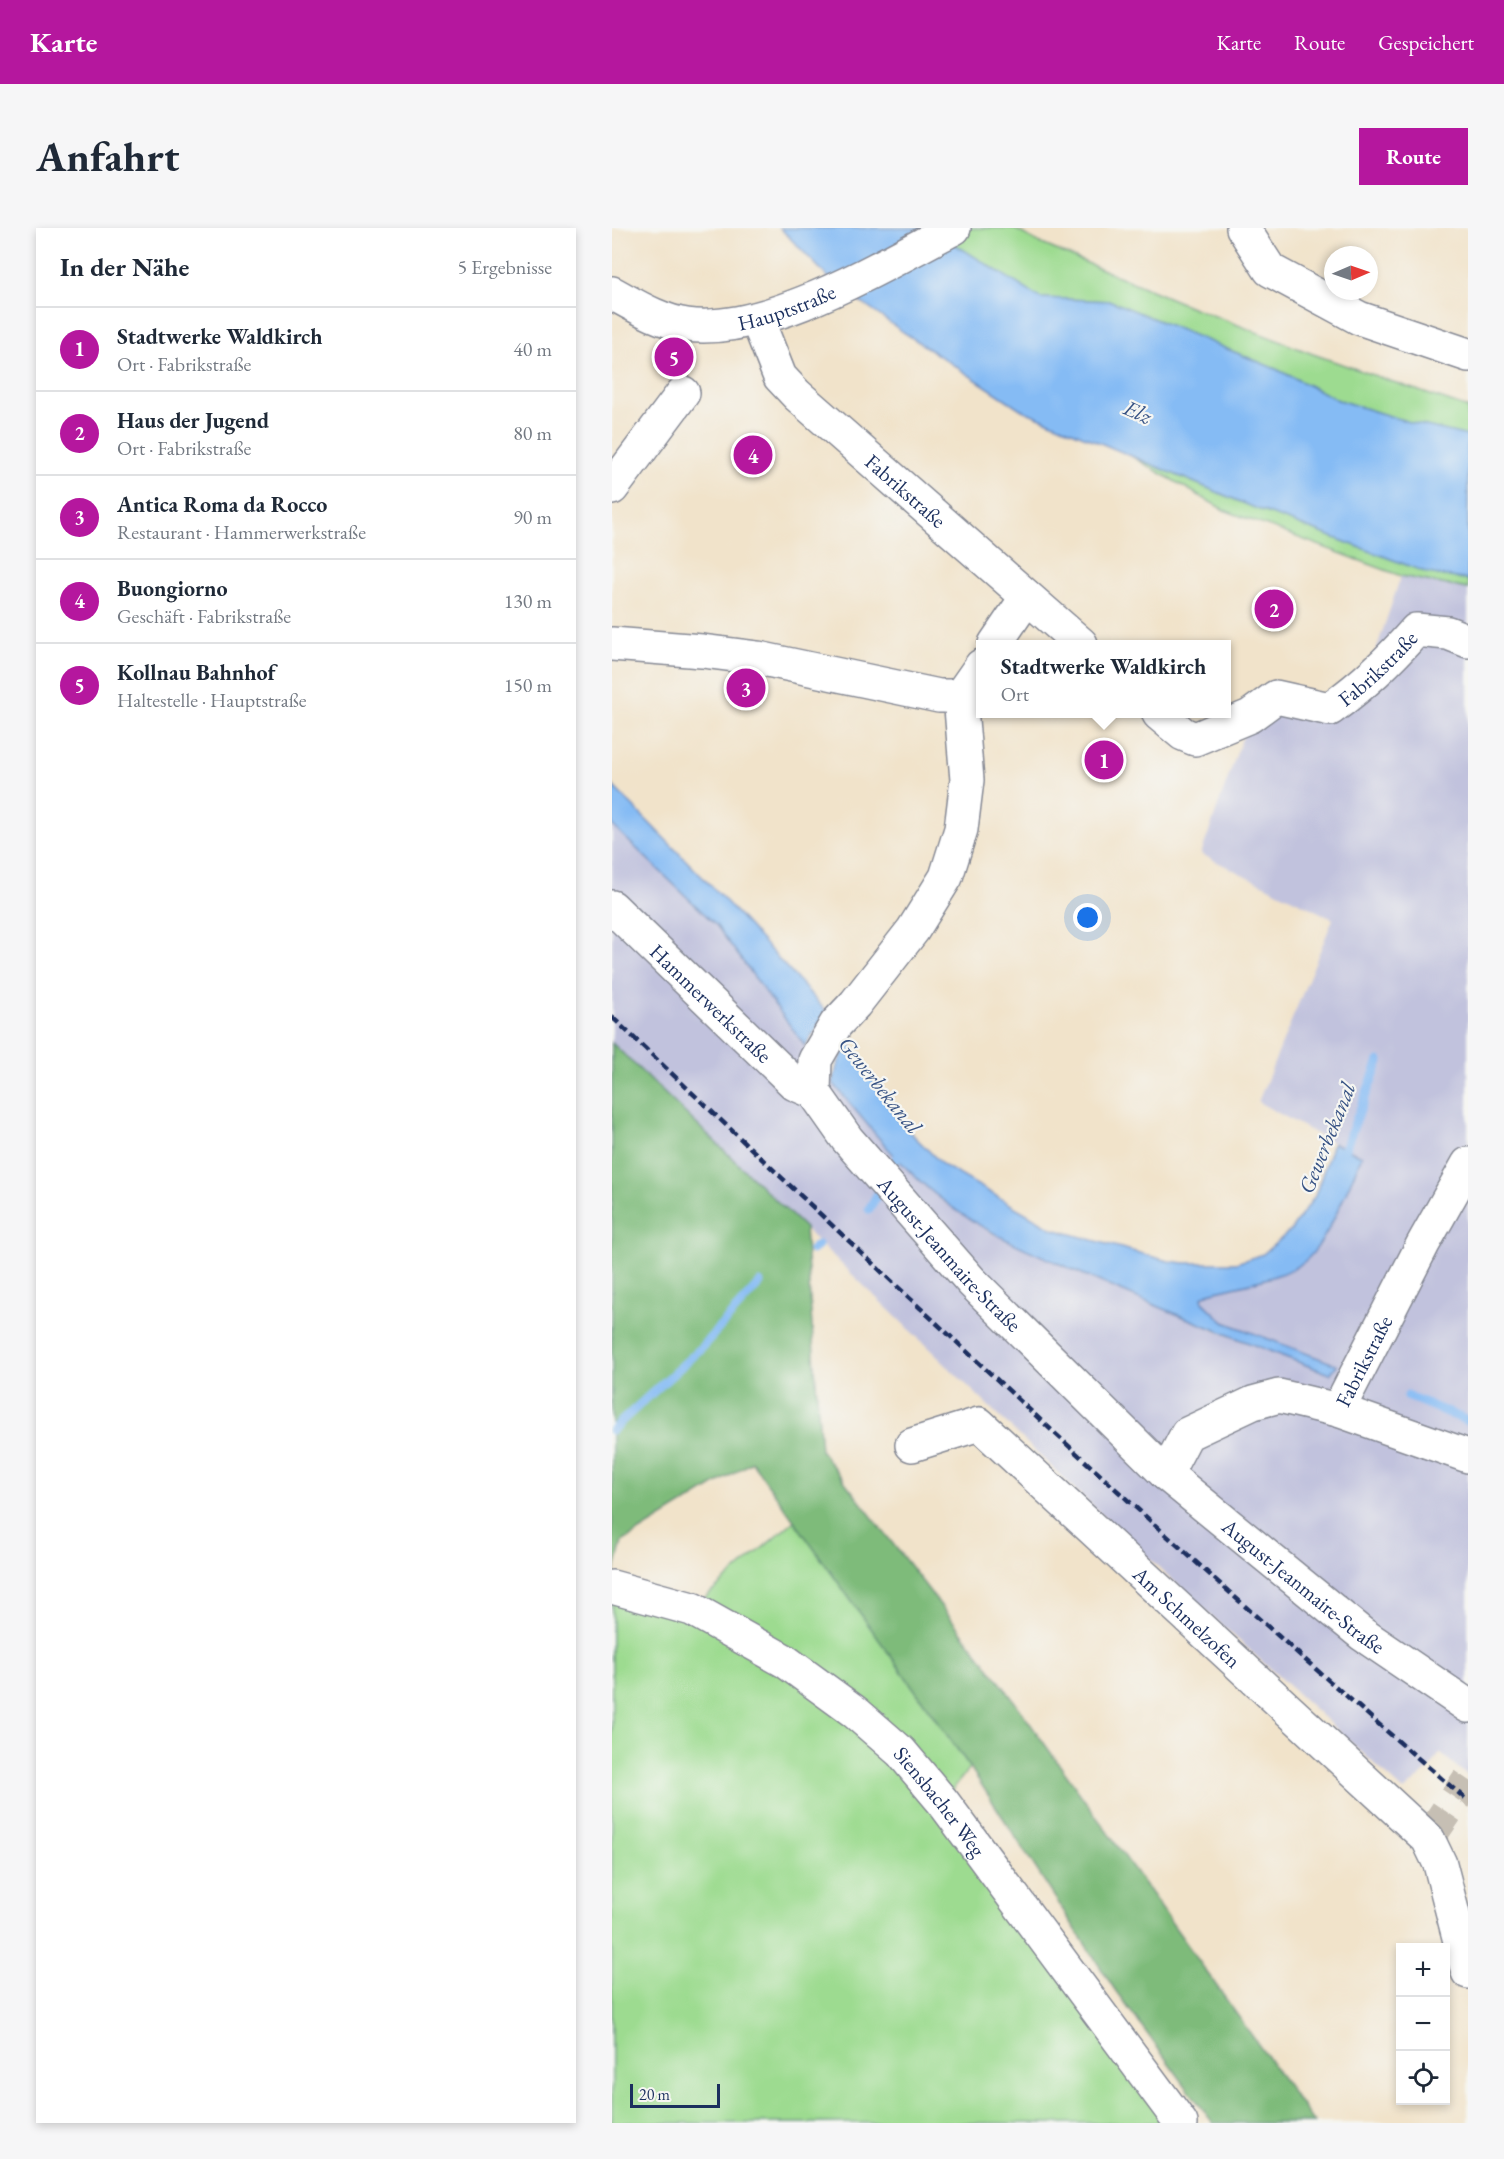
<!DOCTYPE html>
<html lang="de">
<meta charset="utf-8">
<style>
:root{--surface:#fff;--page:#f6f6f7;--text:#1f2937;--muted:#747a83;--line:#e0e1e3;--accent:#b5179e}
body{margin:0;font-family:"EB Garamond",serif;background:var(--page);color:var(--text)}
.controls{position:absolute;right:18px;bottom:18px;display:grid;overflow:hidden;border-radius:0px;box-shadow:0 3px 9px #0003}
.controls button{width:54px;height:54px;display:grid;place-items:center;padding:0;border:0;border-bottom:2px solid var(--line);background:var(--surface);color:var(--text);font:30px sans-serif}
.compass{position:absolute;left:712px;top:18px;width:54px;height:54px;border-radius:50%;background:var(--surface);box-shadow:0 3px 9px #0003;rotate:88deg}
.scale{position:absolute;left:18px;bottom:15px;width:90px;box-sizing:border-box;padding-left:6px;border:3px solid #1b2f5e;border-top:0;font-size:16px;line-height:21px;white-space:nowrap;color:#1b2f5e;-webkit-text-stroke:4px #f6f6f2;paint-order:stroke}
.you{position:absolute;left:476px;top:690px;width:21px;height:21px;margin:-15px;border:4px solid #fff;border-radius:50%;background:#1a73e8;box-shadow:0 0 0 9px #1a73e833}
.badge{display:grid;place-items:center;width:39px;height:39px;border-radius:50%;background:var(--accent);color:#fff;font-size:20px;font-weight:700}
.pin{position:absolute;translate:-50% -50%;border:3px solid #fff;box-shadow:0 2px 6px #0006}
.popup{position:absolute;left:364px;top:412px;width:255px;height:78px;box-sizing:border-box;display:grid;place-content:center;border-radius:0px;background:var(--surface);filter:drop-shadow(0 2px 4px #0005);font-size:20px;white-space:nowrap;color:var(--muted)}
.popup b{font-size:22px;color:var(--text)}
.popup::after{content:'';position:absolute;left:50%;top:100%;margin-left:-12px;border:12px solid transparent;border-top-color:var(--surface)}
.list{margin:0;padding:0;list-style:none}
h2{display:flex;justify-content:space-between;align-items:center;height:78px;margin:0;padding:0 24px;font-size:26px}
h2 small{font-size:20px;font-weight:400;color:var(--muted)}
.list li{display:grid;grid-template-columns:39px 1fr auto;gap:18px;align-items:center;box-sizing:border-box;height:84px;padding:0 24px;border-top:2px solid var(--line)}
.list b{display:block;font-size:22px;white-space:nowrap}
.list p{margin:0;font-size:20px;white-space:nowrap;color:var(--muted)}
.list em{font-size:20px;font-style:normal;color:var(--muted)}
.icon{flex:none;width:33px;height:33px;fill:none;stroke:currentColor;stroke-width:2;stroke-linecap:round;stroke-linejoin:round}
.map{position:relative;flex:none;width:856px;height:1895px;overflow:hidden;border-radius:0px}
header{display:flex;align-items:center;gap:36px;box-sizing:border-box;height:84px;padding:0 30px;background:var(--accent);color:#fff}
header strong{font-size:28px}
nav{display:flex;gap:33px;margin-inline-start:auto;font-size:21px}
.intro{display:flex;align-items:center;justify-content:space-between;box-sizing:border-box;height:144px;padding:0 36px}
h1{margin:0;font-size:42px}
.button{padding:15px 27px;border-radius:0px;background:var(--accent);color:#fff;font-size:21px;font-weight:700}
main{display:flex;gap:36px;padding:0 36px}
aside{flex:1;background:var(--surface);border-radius:0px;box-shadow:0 3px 9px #0003}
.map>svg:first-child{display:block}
</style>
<header>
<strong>Karte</strong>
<nav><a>Karte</a><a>Route</a><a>Gespeichert</a></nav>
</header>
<div class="intro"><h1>Anfahrt</h1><a class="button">Route</a></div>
<main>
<aside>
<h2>In der Nähe<small>5 Ergebnisse</small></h2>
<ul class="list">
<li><span class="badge">1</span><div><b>Stadtwerke Waldkirch</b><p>Ort · Fabrikstraße</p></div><em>40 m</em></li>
<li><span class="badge">2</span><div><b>Haus der Jugend</b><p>Ort · Fabrikstraße</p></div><em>80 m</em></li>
<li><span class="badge">3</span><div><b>Antica Roma da Rocco</b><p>Restaurant · Hammerwerkstraße</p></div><em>90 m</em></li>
<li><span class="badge">4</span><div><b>Buongiorno</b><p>Geschäft · Fabrikstraße</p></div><em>130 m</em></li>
<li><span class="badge">5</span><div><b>Kollnau Bahnhof</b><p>Haltestelle · Hauptstraße</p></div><em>150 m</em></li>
</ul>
</aside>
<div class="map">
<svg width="856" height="1895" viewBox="0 0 856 1895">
<rect width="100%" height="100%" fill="#f6f6f2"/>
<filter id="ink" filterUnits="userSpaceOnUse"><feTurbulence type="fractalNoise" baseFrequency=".0167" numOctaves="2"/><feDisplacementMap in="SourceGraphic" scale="12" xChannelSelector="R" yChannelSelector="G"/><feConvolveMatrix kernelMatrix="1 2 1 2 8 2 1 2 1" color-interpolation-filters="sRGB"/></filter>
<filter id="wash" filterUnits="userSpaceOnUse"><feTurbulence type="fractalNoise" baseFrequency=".008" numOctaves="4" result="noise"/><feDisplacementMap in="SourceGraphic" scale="24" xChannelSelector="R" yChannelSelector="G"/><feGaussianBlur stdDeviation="1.35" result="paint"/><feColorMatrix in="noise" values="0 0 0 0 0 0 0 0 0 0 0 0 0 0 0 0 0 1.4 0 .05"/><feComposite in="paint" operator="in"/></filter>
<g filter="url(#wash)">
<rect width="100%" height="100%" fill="#f1e3ca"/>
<!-- industrial -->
<polygon fill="#c1c2dd" points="789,348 856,361 856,1548 828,1525 818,1540 792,1563 497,1294 0,815 0,597 104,697 203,832 277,923 309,955 334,976 379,1005 479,1050 603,1103 718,1146 724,1137 612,1094 591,1074 590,1069 597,1065 676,1042 749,928 721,915 646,874 721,691 589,626 638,488 718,481 753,455"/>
<!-- green -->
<g fill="#9ddb90" stroke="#5c8577" stroke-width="1.5">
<polygon points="317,0 401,0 430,16 577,78 701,126 856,180 856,208 797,194 726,172 666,142 499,73 428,70"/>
<polygon points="519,228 643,280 816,345 856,352 856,361 789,348 612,282"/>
<polygon points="183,1292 358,1539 331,1574 569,1895 0,1895 0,1359 80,1381"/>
</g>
<!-- forest -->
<polygon fill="#7ebb7a" stroke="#4c756c" stroke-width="1.5" points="0,815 193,1000 209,1223 395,1463 702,1895 601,1895 503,1762 358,1539 140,1234 10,1314 0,1352"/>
<!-- water -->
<g fill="#85bbf4" stroke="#5075a9" stroke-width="1.5">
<polygon points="168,0 317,0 428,70 499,73 666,142 726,172 797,194 856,208 856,352 816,345 643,280 410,182 291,104 223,56"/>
<polygon points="0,557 111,670 215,784 193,818 104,697 0,597"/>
<path d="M236 813 289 895 331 937 441 1001 556 1033 573 1035H624L651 1026 679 1002 703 968 721 915 750 928C737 956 716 1014 693 1033 670 1051 626 1057 597 1065L590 1069 591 1074 612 1094 725 1137 718 1146C630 1113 543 1079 457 1040 414 1021 370 1003 333 974 289 941 256 897 221 855L225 838Z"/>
</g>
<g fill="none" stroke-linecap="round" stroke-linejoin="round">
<!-- stream -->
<g stroke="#85bbf4" stroke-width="9">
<polyline points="729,931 767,833"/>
<polyline points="275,948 284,931 293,922"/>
<polyline points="257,981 269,960"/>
<polyline points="200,1022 206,1017"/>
<polyline points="796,1168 856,1193"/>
<polyline points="0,1202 87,1122 148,1055"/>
</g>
</g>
</g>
<g filter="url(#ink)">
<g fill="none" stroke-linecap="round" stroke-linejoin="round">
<!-- minor-tunnel -->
<polyline stroke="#c6bfb4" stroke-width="33" stroke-dasharray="33 16" stroke-linecap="butt" points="816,1611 856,1552"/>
<!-- minor casing -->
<g stroke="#868994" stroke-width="36">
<g id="minor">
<polyline points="631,0 658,42 747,90 856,127"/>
<path id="s1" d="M0 65C24 78 48 93 75 97 155 108 272 36 342 0"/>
<path id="s2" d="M145 91 168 149 185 167 469 416"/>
<polyline points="0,260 71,165"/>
<polyline points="0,416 90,423 146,430 327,468 348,468"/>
<polyline points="383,416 415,369"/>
<path id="s3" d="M369 438 348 468 355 552 349 601 334 649 301 702 243 776 224 796 203 832 202 864 235 911 360 1054 554 1246 750 1406 856 1478"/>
<path id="s4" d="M547 486 571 506 583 511 638 488 664 469 718 481C752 456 776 434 804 402L836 405 856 413"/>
<path id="s5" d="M0 679 183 856 202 864"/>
<polyline points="726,1182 856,1228"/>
<path id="s6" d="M300 1217 367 1196 816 1611 828 1636 856 1744"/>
<path id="s7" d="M554 1246 575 1206 641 1175 667 1168 726 1182 811 1016 856 936"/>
<path id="s8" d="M0 1359 80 1381 173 1433 243 1484 289 1524 331 1574 569 1895"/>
</g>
</g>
<!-- minor -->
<use href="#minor" stroke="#fff" stroke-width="33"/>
<!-- rail -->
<path stroke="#1b2f5e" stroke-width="4.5" stroke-dasharray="9 4.5" stroke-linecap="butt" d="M0 789C281 1055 561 1322 856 1573"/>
</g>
</g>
<g text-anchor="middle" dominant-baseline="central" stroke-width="4.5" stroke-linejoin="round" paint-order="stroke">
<!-- street labels -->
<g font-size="21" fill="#1b2f5e" stroke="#f6f6f2">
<text stroke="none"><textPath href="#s1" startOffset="184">Hauptstraße</textPath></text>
<text stroke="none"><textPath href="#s2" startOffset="232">Fabrikstraße</textPath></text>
<text stroke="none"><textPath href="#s4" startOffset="254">Fabrikstraße</textPath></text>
<text stroke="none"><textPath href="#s5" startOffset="138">Hammerwerkstraße</textPath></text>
<text stroke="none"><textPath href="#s3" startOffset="690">August-Jeanmaire-Straße</textPath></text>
<text stroke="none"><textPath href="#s7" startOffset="261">Fabrikstraße</textPath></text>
<text stroke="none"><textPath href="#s3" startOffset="1176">August-Jeanmaire-Straße</textPath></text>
<text stroke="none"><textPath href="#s6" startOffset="354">Am Schmelzofen</textPath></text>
<text stroke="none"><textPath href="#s8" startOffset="400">Siensbacher Weg</textPath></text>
</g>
<!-- water labels -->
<g font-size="22" font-style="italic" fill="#365284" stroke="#f6f6f2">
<text transform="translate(526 184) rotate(24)">Elz</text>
<text transform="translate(268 857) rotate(51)">Gewerbekanal</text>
<text transform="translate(715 910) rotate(-68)">Gewerbekanal</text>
</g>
</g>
</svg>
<div class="controls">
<button>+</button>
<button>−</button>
<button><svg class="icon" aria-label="locate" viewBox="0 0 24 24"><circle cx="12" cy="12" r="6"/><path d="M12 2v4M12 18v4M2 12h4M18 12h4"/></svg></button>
</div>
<svg class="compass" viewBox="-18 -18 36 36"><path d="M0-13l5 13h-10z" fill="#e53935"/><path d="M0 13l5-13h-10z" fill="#747a83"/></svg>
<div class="scale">20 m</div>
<div class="you"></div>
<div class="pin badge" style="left:492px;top:532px">1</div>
<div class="popup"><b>Stadtwerke Waldkirch</b>Ort</div>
<div class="pin badge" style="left:662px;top:381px">2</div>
<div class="pin badge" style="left:134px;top:460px">3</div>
<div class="pin badge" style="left:141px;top:227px">4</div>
<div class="pin badge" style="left:62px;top:129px">5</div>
</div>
</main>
